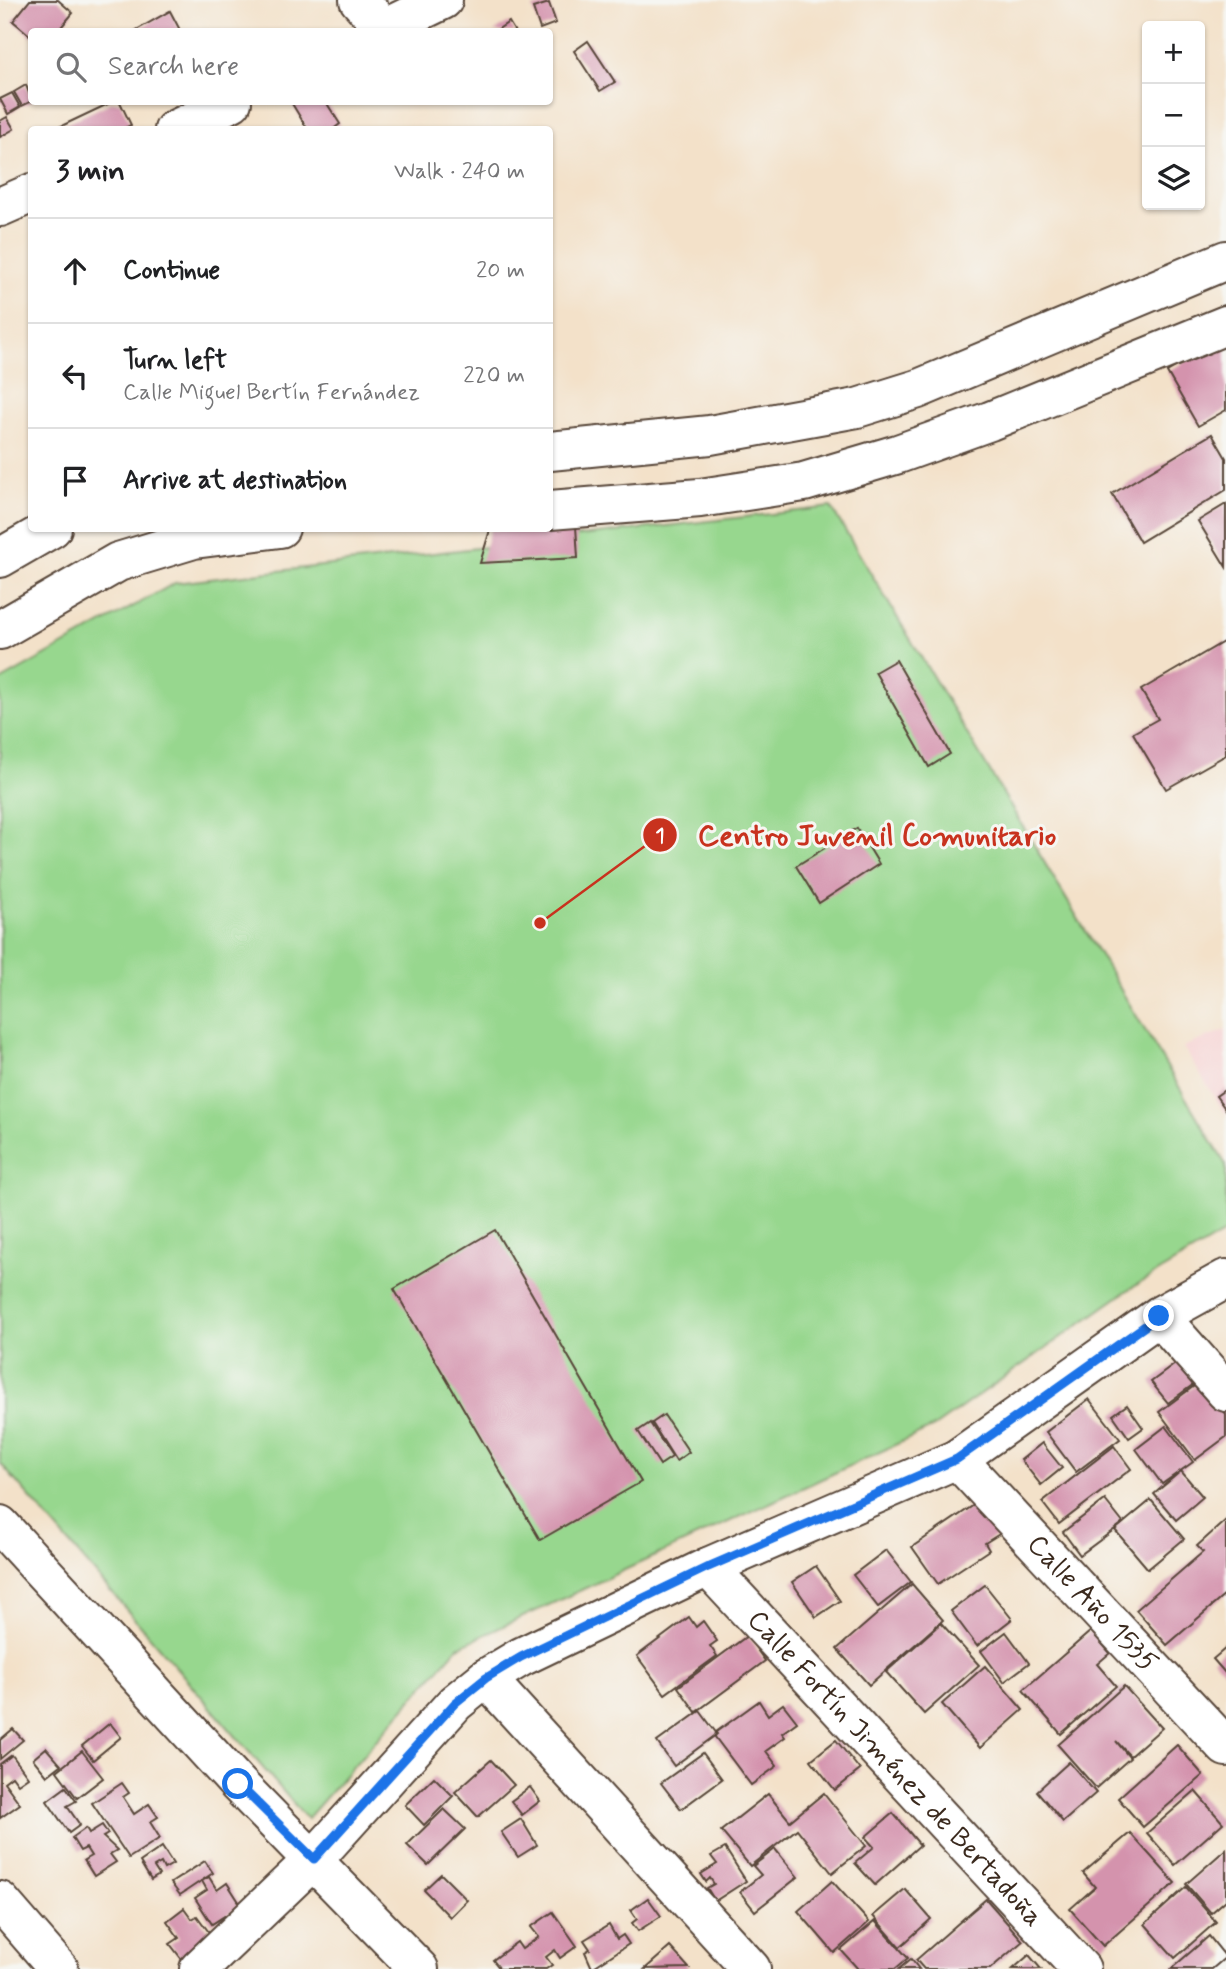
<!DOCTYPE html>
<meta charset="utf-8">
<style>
:root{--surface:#fff;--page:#f6f6f6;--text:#202124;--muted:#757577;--line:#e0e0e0}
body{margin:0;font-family:Mynerve,sans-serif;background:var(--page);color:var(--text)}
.controls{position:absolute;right:21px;top:21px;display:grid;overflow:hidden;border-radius:7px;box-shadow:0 2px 5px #0004}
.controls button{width:63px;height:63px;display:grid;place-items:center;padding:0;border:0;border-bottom:2px solid var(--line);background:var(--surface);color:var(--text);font:35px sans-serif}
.stop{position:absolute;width:21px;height:21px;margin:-16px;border:5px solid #1a73e8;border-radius:50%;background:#fff}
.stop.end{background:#1a73e8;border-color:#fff;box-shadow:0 2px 7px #0008}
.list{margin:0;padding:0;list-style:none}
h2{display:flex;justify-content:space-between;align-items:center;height:91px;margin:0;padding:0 28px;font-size:30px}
h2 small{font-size:23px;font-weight:400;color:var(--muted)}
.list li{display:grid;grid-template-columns:46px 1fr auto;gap:21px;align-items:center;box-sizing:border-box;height:105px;padding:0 28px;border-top:2px solid var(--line)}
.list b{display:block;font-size:26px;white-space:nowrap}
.list p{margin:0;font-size:23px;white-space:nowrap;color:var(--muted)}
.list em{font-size:23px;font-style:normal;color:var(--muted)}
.icon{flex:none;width:38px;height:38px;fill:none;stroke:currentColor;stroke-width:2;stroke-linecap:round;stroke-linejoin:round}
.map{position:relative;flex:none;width:1226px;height:1969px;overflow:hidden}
.search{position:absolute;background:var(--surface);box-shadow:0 2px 5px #0004;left:28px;top:28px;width:525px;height:77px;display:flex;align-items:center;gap:18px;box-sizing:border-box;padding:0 24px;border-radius:7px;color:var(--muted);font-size:26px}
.panel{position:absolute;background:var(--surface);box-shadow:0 2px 5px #0004;left:28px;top:126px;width:525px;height:406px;border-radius:7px}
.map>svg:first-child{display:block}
</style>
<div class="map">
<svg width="1226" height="1969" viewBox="0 0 1226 1969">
<rect width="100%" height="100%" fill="#f6f6f2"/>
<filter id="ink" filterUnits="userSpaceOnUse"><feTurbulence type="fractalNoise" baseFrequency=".0143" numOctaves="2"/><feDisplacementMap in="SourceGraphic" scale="14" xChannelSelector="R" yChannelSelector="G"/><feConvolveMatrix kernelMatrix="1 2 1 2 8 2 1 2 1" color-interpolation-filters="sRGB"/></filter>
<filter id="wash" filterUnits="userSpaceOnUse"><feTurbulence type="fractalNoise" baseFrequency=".00686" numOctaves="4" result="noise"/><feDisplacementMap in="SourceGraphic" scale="28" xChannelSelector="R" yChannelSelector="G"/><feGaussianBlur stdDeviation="1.57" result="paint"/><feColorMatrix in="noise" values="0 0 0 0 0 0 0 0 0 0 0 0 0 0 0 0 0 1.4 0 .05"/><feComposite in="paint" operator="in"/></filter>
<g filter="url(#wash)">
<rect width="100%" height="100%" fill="#f3e1c9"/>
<!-- built -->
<polygon fill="#f7cfd0" points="1226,1030 1226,1115 1183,1047"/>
<!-- green -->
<polygon fill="#97d78e" stroke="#698056" stroke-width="2" points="831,507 1226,1165 1226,1232 1128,1290 934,1427 458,1647 307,1819 0,1463 0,681 175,583"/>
<g id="blocks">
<!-- building -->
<g fill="#d493ad">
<polygon points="30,0 58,0 73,13 57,32 32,32 32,37 13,21"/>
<polygon points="549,3 556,23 540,29 533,8"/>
<polygon points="170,11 181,32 133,32"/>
<polygon points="509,22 515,32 494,32"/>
<polygon points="588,41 615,82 600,91 574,51"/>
<polygon points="26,85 32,101 22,106 14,92"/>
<polygon points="12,93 20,107 8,114 0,99"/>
<polygon points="112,102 120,102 131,125 121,130 53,130"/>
<polygon points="291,102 326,102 340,124 332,130 308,130"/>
<polygon points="7,117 14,129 0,137 0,121"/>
<polygon points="1226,338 1226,410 1198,426 1167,372"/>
<polygon points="1212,434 1226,458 1226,490 1140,542 1112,494"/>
<polygon points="1226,504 1226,567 1198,521"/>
<polygon points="576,526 578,558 480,563 490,530"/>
<polygon points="1225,641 1226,755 1166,789 1133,733 1158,719 1141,690"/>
<polygon points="896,660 950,754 929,767 875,672"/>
<polygon points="857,828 879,864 819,903 796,866"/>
<polygon points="1226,1089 1226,1110 1216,1096"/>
<polygon points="495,1230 641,1482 540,1540 394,1289"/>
<polygon points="1182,1359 1198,1381 1168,1403 1151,1382"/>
<polygon points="1201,1381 1226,1414 1226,1437 1195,1460 1159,1412"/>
<polygon points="1089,1399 1120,1439 1076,1472 1046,1432"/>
<polygon points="1127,1405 1143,1428 1129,1438 1113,1415"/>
<polygon points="664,1415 689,1452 676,1461 652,1423"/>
<polygon points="650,1423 672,1457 660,1465 638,1431"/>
<polygon points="1166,1426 1193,1462 1162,1484 1136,1449"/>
<polygon points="1042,1443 1062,1468 1041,1485 1021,1460"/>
<polygon points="1114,1446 1131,1469 1059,1524 1042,1502"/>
<polygon points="1181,1471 1203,1497 1176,1520 1154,1494"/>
<polygon points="1105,1500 1123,1523 1080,1555 1063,1532"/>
<polygon points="1151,1500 1184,1539 1148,1569 1115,1530"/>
<polygon points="980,1501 1001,1533 985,1543 989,1550 938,1584 912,1547"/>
<polygon points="1226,1520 1226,1594 1167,1645 1136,1610 1203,1552 1197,1546"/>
<polygon points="886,1550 911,1582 878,1607 853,1575"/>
<polygon points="816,1566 840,1601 816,1617 792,1582"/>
<polygon points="912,1584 943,1620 869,1685 837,1649"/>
<polygon points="985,1585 1012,1619 977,1646 951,1611"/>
<polygon points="689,1617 696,1627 703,1621 717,1641 710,1646 717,1656 665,1694 637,1656"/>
<polygon points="941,1623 979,1665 924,1714 886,1672"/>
<polygon points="1091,1631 1110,1653 1097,1664 1116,1686 1061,1734 1023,1690"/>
<polygon points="1006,1632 1029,1663 1004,1682 981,1651"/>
<polygon points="747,1636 765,1661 696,1712 678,1687"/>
<polygon points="1226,1648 1226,1674 1213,1659"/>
<polygon points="985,1666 1023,1710 980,1748 942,1704"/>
<polygon points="1124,1686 1162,1728 1130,1756 1116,1741 1130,1758 1096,1788 1058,1745"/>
<polygon points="759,1701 768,1715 783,1704 797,1722 782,1733 785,1737 766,1751 777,1766 751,1785 715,1737 716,1732"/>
<polygon points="700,1711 717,1734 674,1766 657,1742"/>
<polygon points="110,1723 121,1737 93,1760 82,1746"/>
<polygon points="13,1729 23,1740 0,1759 0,1740"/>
<polygon points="836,1740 860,1770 835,1790 811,1760"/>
<polygon points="1177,1745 1203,1775 1143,1827 1118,1798"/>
<polygon points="46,1748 61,1765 47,1776 33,1759"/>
<polygon points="82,1751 103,1778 77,1798 57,1771"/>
<polygon points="703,1753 722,1779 681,1809 661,1783"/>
<polygon points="12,1755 28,1777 18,1784 12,1776 4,1782 20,1804 0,1818 0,1764"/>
<polygon points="491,1760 514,1785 478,1817 455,1792"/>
<polygon points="1069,1762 1096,1793 1063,1822 1037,1791"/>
<polygon points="434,1777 453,1796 424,1825 405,1805"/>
<polygon points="122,1783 129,1793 123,1797 134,1814 149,1804 158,1817 150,1822 160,1838 129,1858 92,1803"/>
<polygon points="66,1787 76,1801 67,1806 80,1825 69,1833 47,1801"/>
<polygon points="530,1787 540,1801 522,1815 511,1801"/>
<polygon points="1195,1791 1223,1823 1175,1865 1147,1833"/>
<polygon points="824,1793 866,1846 832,1873 797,1829 750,1866 721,1831 768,1794 790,1821"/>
<polygon points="444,1809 465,1829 428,1865 407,1845"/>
<polygon points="893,1813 920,1845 875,1885 855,1863 874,1847 865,1837"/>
<polygon points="521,1819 537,1845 518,1857 501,1832"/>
<polygon points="102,1825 108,1834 103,1837 117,1850 110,1854 116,1862 94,1876 84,1860 91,1856 86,1848 80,1851 72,1838 86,1828 89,1833"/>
<polygon points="1130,1833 1175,1883 1103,1946 1070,1909 1095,1887 1083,1873"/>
<polygon points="162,1847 173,1864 164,1869 161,1863 154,1867 159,1875 151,1880 140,1862"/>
<polygon points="725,1848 746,1881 715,1901 707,1888 714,1884 710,1878 706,1882 701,1874 717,1864 711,1856"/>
<polygon points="775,1849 798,1877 755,1911 740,1892 761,1875 753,1866"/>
<polygon points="1226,1849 1226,1900 1211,1913 1186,1884"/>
<polygon points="205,1861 213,1873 180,1895 171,1883"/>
<polygon points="441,1874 467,1900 450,1917 424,1890"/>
<polygon points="209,1877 217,1890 227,1883 241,1905 212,1924 195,1898 207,1890 202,1881"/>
<polygon points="832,1881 869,1922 834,1953 798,1911"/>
<polygon points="1186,1887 1216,1922 1175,1958 1145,1924"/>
<polygon points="905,1889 931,1919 900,1947 873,1916"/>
<polygon points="648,1898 661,1916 638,1931 632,1923 637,1919 631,1910"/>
<polygon points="986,1899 1023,1941 990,1969 924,1969 916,1960"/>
<polygon points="184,1908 192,1919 197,1916 214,1939 184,1962 170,1944 179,1938 167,1921"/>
<polygon points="553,1912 577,1946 560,1958 555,1950 546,1957 552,1965 546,1969 500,1969 493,1960 517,1942 522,1949 539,1937 531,1927"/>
<polygon points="875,1921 908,1958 895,1969 858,1969 841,1950"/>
<polygon points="609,1925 617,1939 623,1935 629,1944 592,1968 585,1952 590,1949 584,1940"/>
<polygon points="1209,1936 1226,1957 1212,1969 1171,1969"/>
<polygon points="670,1947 689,1968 645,1969"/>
<polygon points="1029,1955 1041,1969 1013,1969"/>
<polygon points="911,1959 919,1969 899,1969"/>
</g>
</g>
</g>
<g filter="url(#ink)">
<use href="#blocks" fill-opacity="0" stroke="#574538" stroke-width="2"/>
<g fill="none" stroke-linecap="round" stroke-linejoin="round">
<!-- minor casing -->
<g stroke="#574538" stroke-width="42">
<g id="minor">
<polyline points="359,0 384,28"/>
<polyline points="377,32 443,0"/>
<polyline points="174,130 232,102"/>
<polyline points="0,207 32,193"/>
<polyline points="550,451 710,435 857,408 918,389 1226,260"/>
<polyline points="550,510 700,498 804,482 898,454 990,421 1226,325"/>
<polyline points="0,558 52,528"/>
<polyline points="0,630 118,562 194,539 280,528"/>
<polyline points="1159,1316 1226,1392"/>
<path id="s1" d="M957 1459 1226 1747"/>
<polyline points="0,1525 238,1784 419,1969"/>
<path id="s2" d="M708 1567 1081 1969"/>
<polyline points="486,1678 751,1969"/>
<polyline points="0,1901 59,1969"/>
<polyline points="199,1969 314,1859 455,1703 486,1678 521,1657 708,1567 957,1459 1159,1316 1226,1279"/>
</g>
</g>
<!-- minor -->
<use href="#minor" stroke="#fff" stroke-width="38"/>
</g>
</g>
<g fill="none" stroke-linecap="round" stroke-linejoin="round" filter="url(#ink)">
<!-- route -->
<polyline stroke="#1a73e8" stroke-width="9" points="238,1784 314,1859 455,1703 486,1678 521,1657 708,1567 957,1459 1159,1316"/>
</g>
<g text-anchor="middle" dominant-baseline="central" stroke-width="6" stroke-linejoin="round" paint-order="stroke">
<!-- street labels -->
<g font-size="28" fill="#3b2a1e" stroke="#f6f6f2">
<text stroke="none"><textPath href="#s1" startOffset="198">Calle Año 1535</textPath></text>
<text stroke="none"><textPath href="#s2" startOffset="275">Calle Fortín Jiménez de Bertadoña</textPath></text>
</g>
</g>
<!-- callouts -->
<path fill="none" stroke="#c8321e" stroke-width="2.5" d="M540 923L660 835"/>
<g fill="#c8321e" stroke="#f6f6f2" stroke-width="2.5">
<circle cx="540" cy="923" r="7"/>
<circle cx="660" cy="835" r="18"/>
</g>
<g font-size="21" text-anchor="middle" font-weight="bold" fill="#fff">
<text x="660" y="842">1</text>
</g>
<g font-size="30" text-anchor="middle" font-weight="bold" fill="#c8321e" stroke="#f6f6f2" stroke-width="6" stroke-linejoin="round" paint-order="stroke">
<text x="877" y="845">Centro Juvenil Comunitario</text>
</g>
</svg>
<div class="controls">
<button>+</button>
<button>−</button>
<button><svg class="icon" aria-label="layers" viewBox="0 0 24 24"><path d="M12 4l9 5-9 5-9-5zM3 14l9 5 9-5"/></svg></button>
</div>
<div class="stop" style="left:238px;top:1784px"></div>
<div class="stop end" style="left:1159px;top:1316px"></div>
<div class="search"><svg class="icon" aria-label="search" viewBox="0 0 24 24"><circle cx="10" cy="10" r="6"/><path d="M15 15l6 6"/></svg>Search here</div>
<section class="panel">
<h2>3 min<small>Walk · 240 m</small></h2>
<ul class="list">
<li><svg class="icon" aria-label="ahead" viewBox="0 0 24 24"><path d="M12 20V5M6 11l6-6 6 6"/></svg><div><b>Continue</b></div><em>20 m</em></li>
<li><svg class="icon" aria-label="left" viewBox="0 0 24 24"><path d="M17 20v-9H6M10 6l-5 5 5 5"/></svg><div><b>Turn left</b><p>Calle Miguel Bertín Fernández</p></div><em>220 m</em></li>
<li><svg class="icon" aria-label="arrive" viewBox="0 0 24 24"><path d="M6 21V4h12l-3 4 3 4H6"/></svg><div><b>Arrive at destination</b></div></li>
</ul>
</section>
</div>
